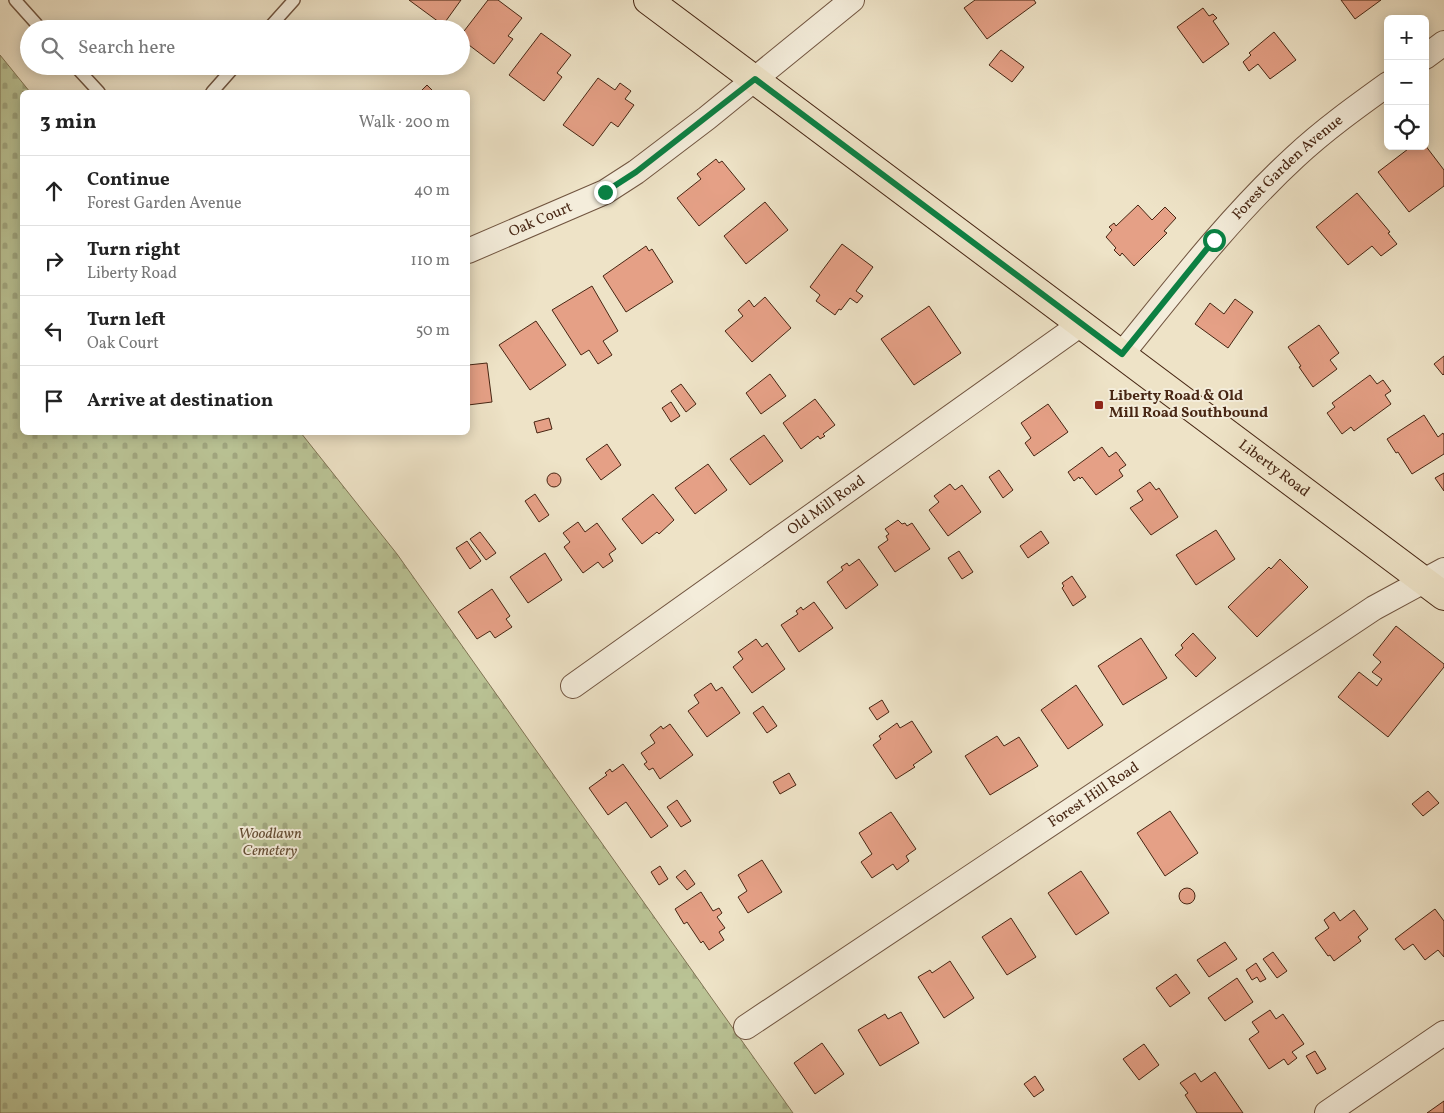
<!DOCTYPE html>
<meta charset="utf-8">
<style>
:root{--surface:#fff;--page:#f6f6f6;--text:#222;--muted:#767676;--line:#e0e0e0}
body{margin:0;font-family:Vollkorn,serif;background:var(--page);color:var(--text)}
.controls{position:absolute;right:15px;top:15px;display:grid;overflow:hidden;border-radius:8px;box-shadow:0 2px 12px #0003}
.controls button{width:45px;height:45px;display:grid;place-items:center;padding:0;border:0;border-bottom:1px solid var(--line);background:var(--surface);color:var(--text);font:25px sans-serif}
.stop{position:absolute;width:15px;height:15px;margin:-11px;border:4px solid #0b8043;border-radius:50%;background:#fff}
.stop.end{background:#0b8043;border-color:#fff;box-shadow:0 1px 5px #0008}
.list{margin:0;padding:0;list-style:none}
h2{display:flex;justify-content:space-between;align-items:center;height:65px;margin:0;padding:0 20px;font-size:21px}
h2 small{font-size:16px;font-weight:400;color:var(--muted)}
.list li{display:grid;grid-template-columns:32px 1fr auto;gap:15px;align-items:center;box-sizing:border-box;height:70px;padding:0 20px;border-top:1px solid var(--line)}
.list b{display:block;font-size:19px;white-space:nowrap}
.list p{margin:0;font-size:16px;white-space:nowrap;color:var(--muted)}
.list em{font-size:16px;font-style:normal;color:var(--muted)}
.icon{flex:none;width:28px;height:28px;fill:none;stroke:currentColor;stroke-width:2;stroke-linecap:round;stroke-linejoin:round}
.map{position:relative;flex:none;width:1444px;height:1113px;overflow:hidden}
.search{position:absolute;background:var(--surface);box-shadow:0 2px 12px #0003;left:20px;top:20px;width:450px;height:55px;display:flex;align-items:center;gap:12px;box-sizing:border-box;padding:0 18px;border-radius:28px;color:var(--muted);font-size:19px}
.panel{position:absolute;background:var(--surface);box-shadow:0 2px 12px #0003;left:20px;top:90px;width:450px;height:345px;border-radius:8px}
.map>svg:first-child{display:block}
</style>
<div class="map">
<svg width="1444" height="1113" viewBox="0 0 1444 1113">
<defs>
<pattern id="cemetery-stones" width="16" height="16" patternUnits="userSpaceOnUse" patternTransform="scale(1.25)"><rect width="16" height="16" fill="#bac395"/><path d="M2 7V4a2 2 0 0 1 4 0v3zM10 15v-3a2 2 0 0 1 4 0v3z" fill="#a1a780"/></pattern>
</defs>
<rect width="100%" height="100%" fill="#eee3c7"/>
<filter id="stains"><feTurbulence type="fractalNoise" baseFrequency=".004" numOctaves="4"/><feColorMatrix values="0 0 0 0 .2 0 0 0 0 .09 0 0 0 0 .02 0 0 0 .5 -.17"/></filter>
<radialGradient id="worn" r=".72"><stop offset=".6" stop-color="#630" stop-opacity="0"/><stop offset="1" stop-color="#630" stop-opacity=".3"/></radialGradient>
<!-- cemetery -->
<polygon fill="url(#cemetery-stones)" stroke="#807454" points="0,55 30,92 22,92 22,432 301,433 397,554 793,1113 0,1113"/>
<!-- building -->
<g fill="#e5a086" stroke="#472613">
<polygon points="409,0 461,0 443,25"/>
<polygon points="488,0 498,0 522,18 508,36 513,39 494,64 461,39 461,35"/>
<polygon points="975,0 1034,0 1036,3 987,39 964,8"/>
<polygon points="1341,0 1381,0 1355,19"/>
<polygon points="1203,8 1209,16 1213,14 1217,18 1213,21 1229,44 1203,63 1177,27"/>
<polygon points="1274,32 1296,60 1270,79 1258,64 1249,71 1243,62 1251,55 1249,53"/>
<polygon points="541,33 571,55 557,73 562,77 544,101 509,75"/>
<polygon points="1001,50 1024,67 1012,82 989,65"/>
<polygon points="598,78 615,90 620,83 631,91 625,99 634,105 618,127 611,122 593,146 563,125"/>
<polygon points="427,85 434,92 420,92"/>
<polygon points="1425,145 1444,170 1444,186 1409,212 1378,172 1412,146 1425,146"/>
<polygon points="716,159 719,163 722,161 745,189 699,226 677,198 701,179 697,174"/>
<polygon points="1357,193 1390,232 1388,233 1397,244 1381,256 1372,246 1348,265 1316,227"/>
<polygon points="765,202 788,230 746,264 724,236"/>
<polygon points="1138,205 1152,220 1165,207 1176,218 1164,231 1167,233 1134,266 1122,253 1120,256 1114,250 1116,248 1106,237 1112,230 1109,227 1114,223 1116,226"/>
<polygon points="842,244 873,267 856,291 863,296 857,303 850,298 841,310 839,309 835,315 816,301 820,295 810,287"/>
<polygon points="646,246 649,251 652,249 673,282 626,312 603,276"/>
<polygon points="592,286 618,331 603,341 612,355 598,364 589,350 581,355 552,310"/>
<polygon points="765,297 791,328 752,362 725,331 743,316 738,310 749,300 754,307"/>
<polygon points="1235,299 1253,312 1228,348 1195,324 1210,303 1224,314"/>
<polygon points="929,306 961,353 914,385 881,339"/>
<polygon points="536,321 566,365 530,390 499,345"/>
<polygon points="1319,325 1339,353 1330,360 1337,369 1313,387 1299,367 1301,366 1288,347"/>
<polygon points="1444,356 1444,374 1443,375 1434,364"/>
<polygon points="487,363 492,402 468,405 468,365"/>
<polygon points="770,374 786,396 761,414 746,393"/>
<polygon points="1370,375 1377,384 1383,380 1391,391 1385,395 1391,404 1354,431 1351,427 1342,434 1327,413 1335,407 1332,403"/>
<polygon points="681,384 696,404 686,412 671,391"/>
<polygon points="815,399 835,425 823,434 825,436 820,439 818,436 801,449 783,423"/>
<polygon points="671,402 680,416 671,422 662,408"/>
<polygon points="1048,404 1068,432 1034,456 1025,443 1031,438 1021,423"/>
<polygon points="1424,415 1438,437 1443,433 1444,435 1444,454 1412,474 1398,452 1396,453 1387,439"/>
<polygon points="549,418 552,429 537,433 534,422"/>
<polygon points="764,435 783,461 750,485 730,459"/>
<polygon points="607,444 621,465 601,480 586,459"/>
<polygon points="1102,447 1109,457 1116,452 1126,465 1119,470 1123,476 1096,495 1082,477 1080,479 1079,477 1074,481 1068,472"/>
<polygon points="708,464 727,490 695,514 675,488"/>
<polygon points="999,470 1013,490 1003,498 989,477"/>
<circle cx="554" cy="480" r="7"/>
<polygon points="1444,473 1444,491 1435,478"/>
<polygon points="1150,482 1156,490 1159,488 1178,517 1151,535 1130,508 1143,500 1137,491"/>
<polygon points="950,484 955,490 962,485 981,512 948,536 929,510 939,502 934,496"/>
<polygon points="535,494 549,515 539,522 525,501"/>
<polygon points="653,494 674,520 659,534 657,532 642,544 622,519"/>
<polygon points="898,520 902,524 905,523 907,526 912,523 930,549 895,572 878,547 888,540 886,536 889,534 885,529"/>
<polygon points="578,522 585,532 597,523 616,549 609,554 613,561 603,568 598,562 583,573 564,547 570,542 563,533"/>
<polygon points="1216,530 1235,559 1196,585 1176,555"/>
<polygon points="1041,531 1049,543 1028,558 1020,546"/>
<polygon points="480,532 496,553 486,560 470,539"/>
<polygon points="467,541 481,561 470,569 456,548"/>
<polygon points="959,551 973,572 962,579 948,558"/>
<polygon points="545,553 562,580 528,603 510,577"/>
<polygon points="859,559 878,585 846,609 827,582 843,570 841,567 847,563 849,566"/>
<polygon points="1280,559 1308,587 1257,637 1228,607 1269,567 1271,569"/>
<polygon points="1072,576 1086,597 1073,606 1062,588 1064,586 1062,583"/>
<polygon points="492,589 510,616 506,619 512,627 495,638 490,631 477,639 458,612"/>
<polygon points="814,602 833,628 799,652 781,625 798,614 796,611 801,607 803,610"/>
<polygon points="1396,626 1444,664 1444,667 1388,737 1338,697 1359,672 1377,686 1382,679 1372,672 1381,662 1373,655"/>
<polygon points="1193,633 1216,658 1196,677 1175,655 1183,648 1181,645"/>
<polygon points="1141,638 1167,678 1123,705 1098,666"/>
<polygon points="756,639 762,647 767,643 785,669 752,693 733,667 743,659 738,652"/>
<polygon points="711,683 716,691 722,687 740,713 707,737 688,711 699,703 694,695"/>
<polygon points="1076,685 1103,725 1068,749 1041,710"/>
<polygon points="882,700 889,712 877,720 869,708"/>
<polygon points="763,706 777,726 767,733 753,713"/>
<polygon points="912,721 932,752 913,765 915,767 896,779 873,745 881,739 879,736 897,723 900,728"/>
<polygon points="670,724 693,755 660,779 653,768 649,770 644,764 647,762 641,753 655,743 650,735 661,726 663,729"/>
<polygon points="997,736 1004,746 1019,737 1038,766 990,795 965,756"/>
<polygon points="623,764 668,826 651,838 626,802 608,815 589,788 607,775 605,773 610,769 612,772"/>
<polygon points="789,773 796,785 780,794 773,782"/>
<polygon points="1428,791 1439,803 1423,816 1412,804"/>
<polygon points="677,800 691,821 681,827 667,807"/>
<polygon points="1170,811 1198,853 1165,876 1137,833"/>
<polygon points="891,812 916,849 906,856 909,861 897,870 893,864 872,878 861,862 872,854 859,833"/>
<polygon points="762,860 782,892 748,913 738,897 747,891 738,875"/>
<polygon points="660,866 668,879 659,885 651,872"/>
<polygon points="685,870 695,884 687,890 676,877"/>
<polygon points="1081,871 1109,913 1076,935 1048,893"/>
<circle cx="1187" cy="896" r="8"/>
<polygon points="701,892 713,911 719,908 722,913 717,917 725,928 719,932 724,940 709,950 703,941 701,943 687,922 684,924 675,909"/>
<polygon points="1435,909 1444,921 1444,957 1438,950 1425,960 1413,944 1404,950 1395,939"/>
<polygon points="1354,910 1368,929 1358,937 1361,941 1334,961 1330,955 1328,956 1315,938 1329,928 1324,920 1334,912 1340,921"/>
<polygon points="1011,918 1036,957 1007,975 982,937"/>
<polygon points="1225,942 1237,959 1209,977 1197,960"/>
<polygon points="1273,952 1287,971 1277,978 1263,959"/>
<polygon points="950,961 974,998 944,1018 918,977 930,970 932,973"/>
<polygon points="1256,963 1266,979 1260,982 1257,977 1252,980 1246,970"/>
<polygon points="1176,974 1190,993 1170,1007 1156,988"/>
<polygon points="1237,978 1253,1002 1225,1021 1208,998"/>
<polygon points="1270,1010 1276,1019 1283,1014 1304,1044 1292,1052 1297,1058 1288,1065 1284,1059 1269,1069 1249,1039 1259,1032 1252,1022"/>
<polygon points="901,1012 919,1043 880,1066 858,1030 885,1014 888,1019"/>
<polygon points="822,1043 844,1074 815,1094 794,1063"/>
<polygon points="1144,1044 1159,1065 1139,1080 1123,1059"/>
<polygon points="1315,1051 1326,1069 1317,1074 1306,1056"/>
<polygon points="1215,1072 1243,1113 1197,1113 1185,1095 1188,1093 1180,1083 1195,1073 1201,1082"/>
<polygon points="1035,1076 1044,1090 1034,1097 1024,1084"/>
<polygon points="1444,1101 1444,1113 1427,1113"/>
</g>
<g fill="none" stroke-linecap="round" stroke-linejoin="round">
<!-- lane casing -->
<g stroke="#715540" stroke-width="14">
<g id="lane">
<polyline points="15,0 41,29"/>
<polyline points="268,29 294,0"/>
<polyline points="75,66 99,92"/>
<polyline points="212,92 235,66"/>
</g>
</g>
<!-- street casing -->
<g stroke="#715540" stroke-width="26">
<g id="street">
<polyline points="1425,57 1444,43"/>
<path id="s1" d="M468 251 605 192 636 172 707 118 852 0"/>
<path id="s2" d="M1122 354C1177 286 1230 217 1295 157 1324 130 1356 107 1388 84"/>
<path id="s3" d="M573 686 1081 324"/>
<path id="s4" d="M746 1027 1374 608 1444 570"/>
<polyline points="1327,1113 1444,1033"/>
</g>
</g>
<!-- primary casing -->
<g stroke="#472613" stroke-width="30">
<g id="primary">
<path id="s5" d="M648 0 1444 596"/>
</g>
</g>
<!-- lane -->
<use href="#lane" stroke="#f4eddb" stroke-width="11"/>
<!-- street -->
<use href="#street" stroke="#f4eddb" stroke-width="24"/>
<!-- primary -->
<use href="#primary" stroke="#eee3c7" stroke-width="28"/>
</g>
<g fill="none" stroke-linecap="round" stroke-linejoin="round">
<!-- route -->
<polyline stroke="#0b8043" stroke-width="6" points="605,192 636,172 755,79 1122,354 1214,240"/>
</g>
<!-- markers -->
<rect fill="#8f2418" stroke="#f4eddb" stroke-width="2" x="1094" y="400" width="10" height="10" rx="2.5"/>
<g text-anchor="middle" dominant-baseline="central" stroke-width="4" stroke-linejoin="round" paint-order="stroke">
<!-- street labels -->
<g font-size="15" fill="#472613" stroke="#f4eddb">
<text stroke="none"><textPath href="#s2" startOffset="250">Forest Garden Avenue</textPath></text>
<text stroke="none"><textPath href="#s1" startOffset="79">Oak Court</textPath></text>
<text stroke="none"><textPath href="#s5" startOffset="782">Liberty Road</textPath></text>
<text stroke="none"><textPath href="#s3" startOffset="311">Old Mill Road</textPath></text>
<text stroke="none"><textPath href="#s4" startOffset="418">Forest Hill Road</textPath></text>
</g>
<!-- poi labels -->
<g font-size="15" font-weight="bold" fill="#472613" stroke="#f4eddb" text-anchor="start">
<text x="1109" y="396">Liberty Road &amp; Old<tspan x="1109" dy="17">Mill Road Southbound</tspan></text>
</g>
<!-- park labels -->
<g font-size="15" font-style="italic" fill="#644d34" stroke="#f4eddb">
<text x="270" y="834">Woodlawn<tspan x="270" dy="17">Cemetery</tspan></text>
</g>
</g>
<rect width="100%" height="100%" filter="url(#stains)"/>
<rect width="100%" height="100%" fill="url(#worn)"/>
</svg>
<div class="controls">
<button>+</button>
<button>−</button>
<button><svg class="icon" aria-label="locate" viewBox="0 0 24 24"><circle cx="12" cy="12" r="6"/><path d="M12 2v4M12 18v4M2 12h4M18 12h4"/></svg></button>
</div>
<div class="stop" style="left:1214px;top:240px"></div>
<div class="stop end" style="left:605px;top:192px"></div>
<div class="search"><svg class="icon" aria-label="search" viewBox="0 0 24 24"><circle cx="10" cy="10" r="6"/><path d="M15 15l6 6"/></svg>Search here</div>
<section class="panel">
<h2>3 min<small>Walk · 200 m</small></h2>
<ul class="list">
<li><svg class="icon" aria-label="ahead" viewBox="0 0 24 24"><path d="M12 20V5M6 11l6-6 6 6"/></svg><div><b>Continue</b><p>Forest Garden Avenue</p></div><em>40 m</em></li>
<li><svg class="icon" aria-label="right" viewBox="0 0 24 24"><path d="M7 20v-9h11M14 6l5 5-5 5"/></svg><div><b>Turn right</b><p>Liberty Road</p></div><em>110 m</em></li>
<li><svg class="icon" aria-label="left" viewBox="0 0 24 24"><path d="M17 20v-9H6M10 6l-5 5 5 5"/></svg><div><b>Turn left</b><p>Oak Court</p></div><em>50 m</em></li>
<li><svg class="icon" aria-label="arrive" viewBox="0 0 24 24"><path d="M6 21V4h12l-3 4 3 4H6"/></svg><div><b>Arrive at destination</b></div></li>
</ul>
</section>
</div>
